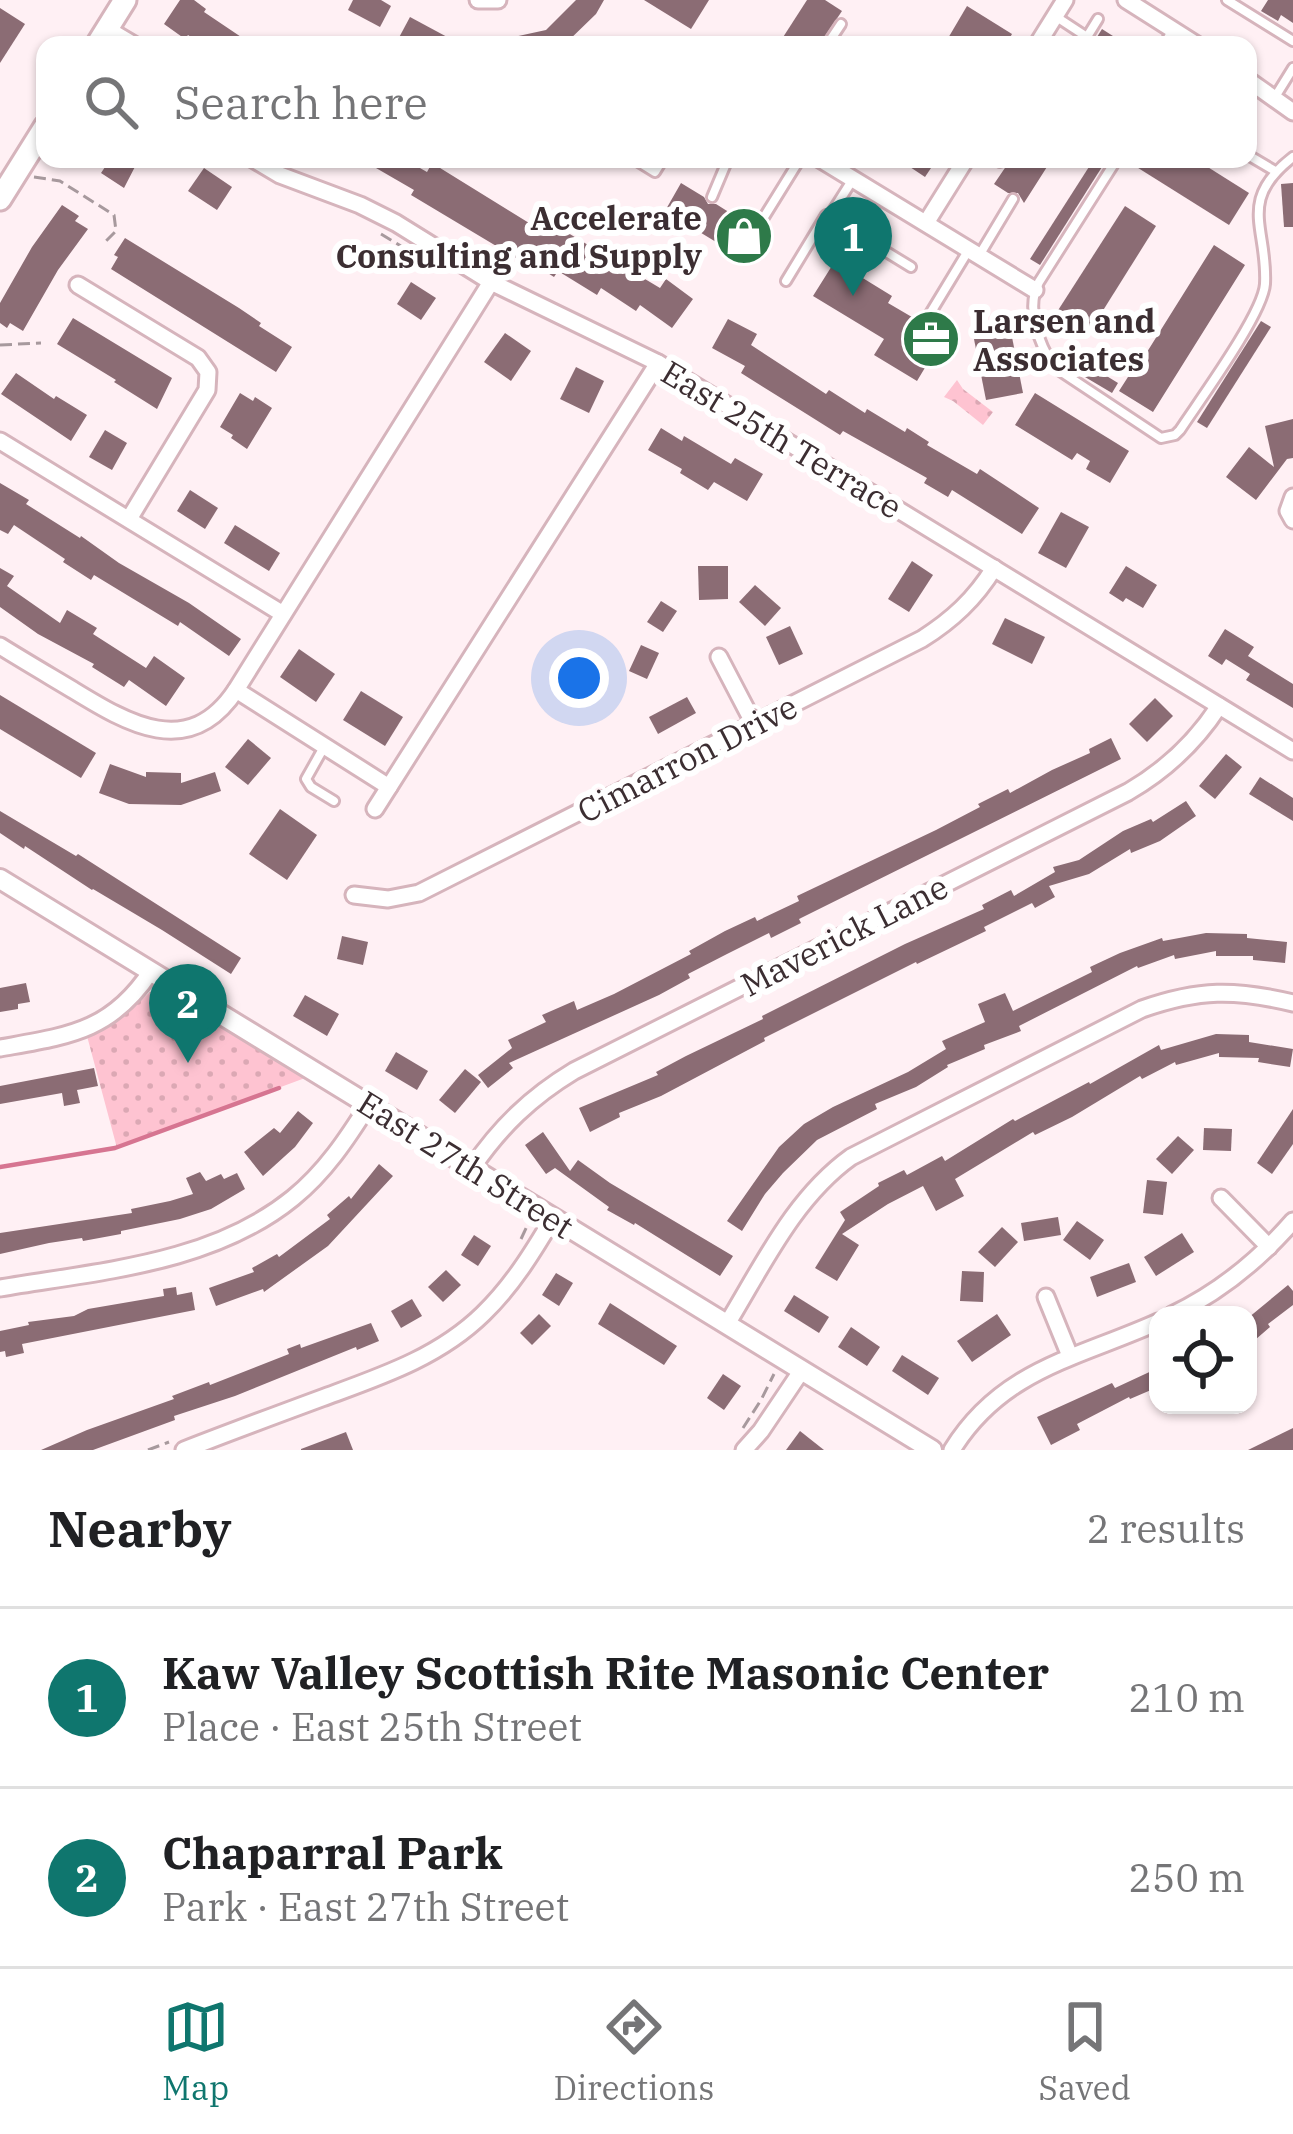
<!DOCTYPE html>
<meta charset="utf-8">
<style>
:root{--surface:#fff;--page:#f6f6f6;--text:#202124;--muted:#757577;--line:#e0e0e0;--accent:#0f766e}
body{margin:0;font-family:"IBM Plex Serif",serif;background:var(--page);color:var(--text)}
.controls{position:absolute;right:36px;bottom:36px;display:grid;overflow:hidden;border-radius:24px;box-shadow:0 3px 9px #0004}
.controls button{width:108px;height:108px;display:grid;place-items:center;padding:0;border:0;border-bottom:3px solid var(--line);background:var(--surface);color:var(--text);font:60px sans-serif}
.you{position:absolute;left:579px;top:678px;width:42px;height:42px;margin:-30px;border:9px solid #fff;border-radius:50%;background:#1a73e8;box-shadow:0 0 0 18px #1a73e833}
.badge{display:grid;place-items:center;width:78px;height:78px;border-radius:50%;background:var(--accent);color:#fff;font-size:39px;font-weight:700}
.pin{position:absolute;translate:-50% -99px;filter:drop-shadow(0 3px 6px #0008)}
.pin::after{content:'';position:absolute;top:63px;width:42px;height:36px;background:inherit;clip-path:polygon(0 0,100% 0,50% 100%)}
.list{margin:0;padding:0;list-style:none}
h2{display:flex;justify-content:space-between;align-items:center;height:156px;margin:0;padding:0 48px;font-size:51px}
h2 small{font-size:39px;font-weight:400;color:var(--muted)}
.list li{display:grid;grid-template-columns:78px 1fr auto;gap:36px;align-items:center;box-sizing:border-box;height:180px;padding:0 48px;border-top:3px solid var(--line)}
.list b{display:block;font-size:45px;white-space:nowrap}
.list p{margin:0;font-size:39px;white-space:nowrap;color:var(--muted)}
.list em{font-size:39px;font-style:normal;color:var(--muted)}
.icon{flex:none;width:66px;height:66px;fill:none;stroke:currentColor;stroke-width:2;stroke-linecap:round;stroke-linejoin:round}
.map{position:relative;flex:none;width:1293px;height:1450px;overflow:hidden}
.search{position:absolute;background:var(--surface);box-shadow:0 3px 9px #0004;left:36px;right:36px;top:36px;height:132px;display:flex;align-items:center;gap:30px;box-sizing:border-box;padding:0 42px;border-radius:24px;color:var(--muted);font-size:45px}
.sheet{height:516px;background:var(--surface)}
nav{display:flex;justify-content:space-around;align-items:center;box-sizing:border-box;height:168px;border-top:3px solid var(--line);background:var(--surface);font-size:33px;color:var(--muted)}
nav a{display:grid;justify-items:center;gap:6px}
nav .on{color:var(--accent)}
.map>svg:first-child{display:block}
</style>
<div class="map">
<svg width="1293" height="1450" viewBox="0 0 1293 1450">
<defs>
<pattern id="park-dots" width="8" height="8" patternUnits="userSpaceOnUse" patternTransform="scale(3)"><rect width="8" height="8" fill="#fec3d1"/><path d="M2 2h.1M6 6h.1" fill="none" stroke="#dba8b4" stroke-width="1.8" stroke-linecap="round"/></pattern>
</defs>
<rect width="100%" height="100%" fill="#fff0f4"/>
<!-- park -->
<g fill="url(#park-dots)">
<polygon points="957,380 963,389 993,412 983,425 953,401 944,397"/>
<polygon points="160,990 165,992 305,1078 117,1148 87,1036 128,1012 150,992"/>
</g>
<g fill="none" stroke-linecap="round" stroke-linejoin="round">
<!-- stream -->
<polyline stroke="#d67591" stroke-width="4.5" points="0,1167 115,1148 279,1088"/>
</g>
<!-- building -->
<g fill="#8b6c74">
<polygon points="180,0 194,0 206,9 204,12 253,45 203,45 188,35 185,39 164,24"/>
<polygon points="353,0 381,0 391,6 380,27 348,10"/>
<polygon points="576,0 604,0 596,14 564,45 500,45 500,40 546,30"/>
<polygon points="644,0 709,0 691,29"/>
<polygon points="807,0 825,0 842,11 819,45 778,45"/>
<polygon points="1268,0 1293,0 1293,23 1281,15 1278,21 1261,11"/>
<polygon points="967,6 1012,34 1006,45 944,45"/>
<polygon points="0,8 25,24 0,63"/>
<polygon points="410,17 462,45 395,45"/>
<polygon points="1102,29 1127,45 1092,45"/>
<polygon points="115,159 139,159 124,188 101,173 109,161 112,164"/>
<polygon points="381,159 404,159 427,172 432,163 542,231 548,221 660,288 666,279 693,299 672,328 640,305 636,311 601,288 597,295 558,271 554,277 521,256 518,259 411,195 414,190 376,168"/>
<polygon points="898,159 937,159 925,177"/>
<polygon points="1011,159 1052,159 1024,203 1018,193 1008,193 994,184"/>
<polygon points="1094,159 1107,159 1040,265 1030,259"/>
<polygon points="1139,159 1195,159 1249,193 1229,225 1135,166"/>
<polygon points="204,168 232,187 217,210 188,191"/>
<polygon points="681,183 704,197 708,204 716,204 735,216 738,211 753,220 758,230 769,230 749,262 665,211"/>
<polygon points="1293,183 1293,227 1284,227 1281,184"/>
<polygon points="62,205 79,216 75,221 88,229 58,270 23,331 10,323 7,328 0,323 0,303 32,247"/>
<polygon points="1125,206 1156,226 1087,336 1055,315"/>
<polygon points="125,238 239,308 261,323 259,326 292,347 276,372 111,269 118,257 114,255"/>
<polygon points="1214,245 1245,265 1153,412 1119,391 1135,366 1137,368"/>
<polygon points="835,261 892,296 888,303 917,320 920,328 930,328 944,336 917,381 874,355 884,339 813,296"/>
<polygon points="411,282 436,298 421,320 397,304"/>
<polygon points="73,318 172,378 157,409 114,382 116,380 57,344"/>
<polygon points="728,319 757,334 751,345 826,394 829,390 865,413 867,409 905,432 907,428 929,442 927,445 977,474 980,469 1039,508 1022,534 952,490 948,497 924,483 927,478 843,431 840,435 805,413 741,373 745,366 712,348"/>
<polygon points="1261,321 1271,327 1207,428 1197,422"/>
<polygon points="1010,327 1023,393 986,400 973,334"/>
<polygon points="505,333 531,351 511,381 484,362"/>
<polygon points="576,367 604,381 589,413 560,399"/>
<polygon points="1092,367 1118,383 1112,393 1085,377"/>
<polygon points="16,373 54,399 56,396 87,415 71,441 1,394"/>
<polygon points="240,393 253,401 255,397 272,408 247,449 231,438 233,435 220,427"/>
<polygon points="1035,393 1129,451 1110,483 1086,469 1090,461 1077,453 1072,460 1015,425"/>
<polygon points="1293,419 1293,458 1287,459 1256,500 1226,477 1249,447 1274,467 1265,426"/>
<polygon points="661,428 682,441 684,436 731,464 735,458 763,474 747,501 714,482 708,490 680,473 682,469 648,450"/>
<polygon points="105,430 127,443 112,470 89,457"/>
<polygon points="0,483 29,500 26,504 80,538 81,536 119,563 189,603 241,639 229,656 180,622 178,626 94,575 91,580 63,562 65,559 14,525 8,534 0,530"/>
<polygon points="190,490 218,508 205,529 177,511"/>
<polygon points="1061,512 1089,527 1066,568 1038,553"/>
<polygon points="235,525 280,553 269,571 224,543"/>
<polygon points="912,561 933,575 909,612 888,599"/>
<polygon points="698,566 728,566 728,599 699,600"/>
<polygon points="1126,566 1157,585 1143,608 1126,598 1123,602 1109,593"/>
<polygon points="0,568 14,576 7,586 60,623 67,610 97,628 93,634 146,668 154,656 185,678 166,706 129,680 124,687 92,667 94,664 38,634 0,607"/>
<polygon points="755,585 781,608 765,626 739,602"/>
<polygon points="661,601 677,611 663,632 647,622"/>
<polygon points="1005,618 1045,637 1032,664 992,644"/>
<polygon points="790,626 803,654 779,665 766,637"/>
<polygon points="1225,629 1254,647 1248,656 1293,684 1293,708 1246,680 1250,674 1226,659 1222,665 1208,656"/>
<polygon points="641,645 659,653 647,679 629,671"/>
<polygon points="299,649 335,674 316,702 280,677"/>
<polygon points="361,691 403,717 385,746 343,720"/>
<polygon points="0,695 96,753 81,778 0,729"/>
<polygon points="687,697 696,713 658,734 649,717"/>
<polygon points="1155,698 1173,716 1147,742 1129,724"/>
<polygon points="1111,738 1121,759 799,919 801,923 771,938 769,933 727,954 688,974 690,978 659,995 509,1063 513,1068 488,1088 478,1075 512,1048 508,1040 546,1022 542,1015 574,1001 577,1010 614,994 691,954 689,951 725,931 755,917 757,921 799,901 797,896 936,830 980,807 978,804 1008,789 1010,793 1052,770 1090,753 1089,749"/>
<polygon points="248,739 271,758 248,785 225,767"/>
<polygon points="1226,754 1242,767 1215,799 1199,786"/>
<polygon points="110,764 146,777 146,772 181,773 181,783 215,772 221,791 181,805 129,804 99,793"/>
<polygon points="1260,777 1293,798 1293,821 1249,794"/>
<polygon points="1186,801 1196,816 1160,841 1131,853 1130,849 1089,874 1049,886 1055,897 1035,908 1032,903 984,927 986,931 917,964 916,962 764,1038 765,1041 661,1096 619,1113 620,1117 590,1132 579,1108 658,1075 656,1072 686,1056 763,1019 762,1016 905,944 984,909 982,905 1011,890 1014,896 1055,872 1053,867 1079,860 1123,831 1151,819 1153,822"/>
<polygon points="280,809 317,835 287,880 249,854"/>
<polygon points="0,811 76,856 78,854 241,958 231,974 162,930 93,889 92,890 25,846 24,849 0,833"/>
<polygon points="1206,933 1247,934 1247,938 1287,942 1285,963 1253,960 1253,956 1216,956 1216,951 1175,959 1174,955 1138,968 1137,966 1019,1026 1021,1031 984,1045 985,1049 947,1065 948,1067 916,1087 875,1104 877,1109 817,1140 783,1173 765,1194 742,1231 727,1221 779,1147 804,1124 833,1107 908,1072 946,1049 942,1041 985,1022 978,1004 1005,993 1013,1011 1092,972 1090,967 1120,953 1162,938 1163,941"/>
<polygon points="342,936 368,942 363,965 337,959"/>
<polygon points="26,983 30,1002 18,1004 18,1009 0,1012 0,988"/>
<polygon points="305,995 339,1014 327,1036 293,1016"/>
<polygon points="1216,1034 1249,1035 1249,1042 1293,1049 1290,1067 1258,1062 1259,1058 1219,1057 1219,1053 1176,1065 1175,1062 1142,1079 1140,1076 1072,1117 1035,1135 1033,1132 955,1179 964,1196 936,1211 923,1186 888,1204 842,1234 859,1245 837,1281 815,1268 845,1220 840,1212 879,1186 878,1183 904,1170 907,1175 942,1156 945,1161 1013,1119 1015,1121 1089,1082 1090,1084 1159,1045 1161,1050"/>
<polygon points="396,1052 428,1071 417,1090 385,1071"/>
<polygon points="94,1068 98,1086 77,1090 80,1103 64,1106 62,1093 0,1104 0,1086"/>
<polygon points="465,1069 481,1082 455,1113 439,1100"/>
<polygon points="1293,1109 1293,1144 1272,1174 1257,1163"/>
<polygon points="298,1111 313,1123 295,1147 263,1176 244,1152 274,1128 280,1133"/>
<polygon points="1204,1128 1232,1129 1231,1151 1203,1150"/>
<polygon points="543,1132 570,1171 578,1160 610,1183 733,1256 720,1276 635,1223 634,1225 607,1210 609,1207 555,1168 546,1174 525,1145"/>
<polygon points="1178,1136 1194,1150 1172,1174 1156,1159"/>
<polygon points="379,1164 393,1176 328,1246 264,1292 263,1289 216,1306 209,1288 254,1272 252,1268 277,1254 279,1257 330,1219 327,1215 349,1196 351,1199"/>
<polygon points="200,1172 206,1181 221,1174 224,1179 237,1173 245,1189 211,1209 180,1219 121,1231 121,1234 83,1241 82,1238 49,1243 0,1254 0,1233 132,1213 131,1209 170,1201 193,1194 186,1178"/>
<polygon points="1147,1180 1167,1182 1163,1215 1143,1213"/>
<polygon points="1058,1217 1061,1235 1024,1241 1021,1223"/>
<polygon points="1077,1221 1104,1240 1090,1260 1063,1240"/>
<polygon points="1002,1227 1018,1242 995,1267 978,1252"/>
<polygon points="1182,1233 1194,1252 1156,1276 1144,1257"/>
<polygon points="474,1235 491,1246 478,1266 461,1255"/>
<polygon points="1129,1263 1136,1282 1097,1297 1090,1277"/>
<polygon points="446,1270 461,1285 443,1302 428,1287"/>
<polygon points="962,1271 984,1272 983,1302 960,1301"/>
<polygon points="556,1273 573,1283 559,1306 542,1295"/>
<polygon points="1288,1285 1293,1291 1293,1305 1268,1324 1270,1327 1248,1346 1248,1318"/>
<polygon points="176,1287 177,1295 192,1292 195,1310 22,1344 24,1353 6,1357 5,1351 0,1352 0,1331 29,1325 28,1322 74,1316 88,1309 164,1296 163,1289"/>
<polygon points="794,1295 829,1317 819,1333 784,1311"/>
<polygon points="412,1299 422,1316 401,1328 391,1311"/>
<polygon points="610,1303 677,1346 664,1365 598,1324"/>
<polygon points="539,1314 551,1326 532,1345 520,1333"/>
<polygon points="997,1314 1011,1335 972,1362 957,1341"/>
<polygon points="371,1323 379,1341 357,1350 356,1347 235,1396 174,1416 175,1420 93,1450 41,1450 87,1430 174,1399 172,1396 209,1382 210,1385 289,1354 287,1349 300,1344 301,1348"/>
<polygon points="851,1327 880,1347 867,1366 838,1347"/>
<polygon points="902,1355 939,1378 928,1395 892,1371"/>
<polygon points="1158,1368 1158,1387 1130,1399 1129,1397 1077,1424 1080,1430 1051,1445 1037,1417 1112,1383 1115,1388"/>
<polygon points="723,1374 741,1386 724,1410 707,1398"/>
<polygon points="1293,1428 1293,1450 1248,1450"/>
<polygon points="800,1431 824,1450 786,1450"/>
<polygon points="346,1432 353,1450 301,1450 301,1449"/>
</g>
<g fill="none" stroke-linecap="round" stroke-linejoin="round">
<!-- service casing -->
<g stroke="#d6b4bc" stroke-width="14">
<g id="service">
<polyline points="1227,0 1293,41"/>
<polyline points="1055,16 1087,37"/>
<polyline points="827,45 841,24"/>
<polyline points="1082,45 1098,19"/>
<polyline points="1164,45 1172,31"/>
<polyline points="1275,97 1293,68"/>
<polyline points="1248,155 1275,171"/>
<polyline points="634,159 655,172 663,159"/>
<path d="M1117 159 1039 282C1025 308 1039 344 1054 367L1161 438 1175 435 1180 430C1199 401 1263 314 1265 284 1268 228 1236 201 1293 157"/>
<polyline points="1000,162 1002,159"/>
<polyline points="712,197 728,159"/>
<polyline points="829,217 853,179"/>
<polyline points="761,222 800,159"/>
<polyline points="980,254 1013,199"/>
<polyline points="786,281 826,215 911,267"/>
<polyline points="925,322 968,251"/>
<polyline points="324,747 306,779 311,787 334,801"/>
</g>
</g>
<!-- minor casing -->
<g stroke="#d6b4bc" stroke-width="21">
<g id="minor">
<polyline points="478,0 498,0"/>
<polyline points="1126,0 1197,45"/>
<polyline points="107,29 134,45"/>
<polyline points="1037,45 1065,0"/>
<polyline points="1248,80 1293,112"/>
<polyline points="253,159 280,175 360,205 396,223 491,282 658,363 1293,751"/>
<polyline points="820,159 1035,290"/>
<polyline points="926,223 966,159"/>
<polyline points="78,285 198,358 208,372 207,390 129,519"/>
<polyline points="0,441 283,614"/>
<polyline points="1293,497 1288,511 1293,520"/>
<path d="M0 646C24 661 48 675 73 690 127 723 189 761 236 690L491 282"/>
<polyline points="719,657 754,724"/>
<polyline points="236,690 389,787"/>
<polyline points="375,809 658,363"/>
<path d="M354 895 388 899 419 893 922 639C952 620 975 599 994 568"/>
<path d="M0 1048C67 1036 111 1032 151 971"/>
<path d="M472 1168C500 1127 531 1097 574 1071L1128 792C1166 770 1195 743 1219 706"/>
<polyline points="1221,1198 1269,1247"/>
<path d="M0 1288C99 1271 212 1264 293 1198 325 1172 347 1139 369 1104"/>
<polyline points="1046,1297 1070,1356"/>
<path d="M1172 1315C1218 1293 1259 1260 1293 1221"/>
<path d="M727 1324C763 1265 794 1198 851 1157L1142 1009C1199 989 1235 989 1293 1003"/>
<path d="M184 1450C230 1432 276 1415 322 1398 379 1377 438 1358 483 1314 512 1286 533 1252 553 1218"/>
<polyline points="744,1450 761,1431 802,1370"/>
<path d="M952 1450C1002 1369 1078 1358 1158 1322"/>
</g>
</g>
<!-- tertiary casing -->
<g stroke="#d6b4bc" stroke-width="24">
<polyline id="tertiary" points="0,879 932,1450"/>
</g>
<!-- secondary casing -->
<g stroke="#d6b4bc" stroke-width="27">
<g id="secondary">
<polyline points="97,45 125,0"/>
<polyline points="0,199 45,127"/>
</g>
</g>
<!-- path -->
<g stroke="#a7999d" stroke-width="3" stroke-dasharray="12 6" stroke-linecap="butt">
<polyline points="34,177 60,181 114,215 116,231 106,241"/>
<polyline points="381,234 414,254"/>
<polyline points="0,345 41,343"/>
<polyline points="521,1239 528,1224"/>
<polyline points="743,1428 761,1400 774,1374"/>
<polyline points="148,1450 169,1442"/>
</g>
<!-- service -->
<use href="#service" stroke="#fff" stroke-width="8"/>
<!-- minor -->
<use href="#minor" stroke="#fff" stroke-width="15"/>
<!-- tertiary -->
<use href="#tertiary" stroke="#fff" stroke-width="18"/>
<!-- secondary -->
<use href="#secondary" stroke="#fff" stroke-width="21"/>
</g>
<!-- icons -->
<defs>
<g id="shop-disc" transform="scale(3)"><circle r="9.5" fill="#2e7a49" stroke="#fff"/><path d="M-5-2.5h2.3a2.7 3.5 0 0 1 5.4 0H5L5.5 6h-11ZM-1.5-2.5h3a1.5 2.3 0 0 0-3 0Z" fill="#fff"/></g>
<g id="office-disc" transform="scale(3)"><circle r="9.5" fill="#2e7a49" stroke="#fff"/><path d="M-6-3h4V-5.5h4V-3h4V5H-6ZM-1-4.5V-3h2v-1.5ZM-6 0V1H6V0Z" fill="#fff"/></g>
</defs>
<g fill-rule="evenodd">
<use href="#shop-disc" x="744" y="236"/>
<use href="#office-disc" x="931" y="339"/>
</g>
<g text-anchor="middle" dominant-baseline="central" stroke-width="12" stroke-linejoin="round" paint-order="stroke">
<!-- poi labels -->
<g font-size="33" font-weight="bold" fill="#3c2e32" stroke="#fff" text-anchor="end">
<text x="702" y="217">Accelerate<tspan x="702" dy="38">Consulting and Supply</tspan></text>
<text x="973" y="320" text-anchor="start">Larsen and<tspan x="973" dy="38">Associates</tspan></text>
</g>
<!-- street labels -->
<g font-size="33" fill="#3c2e32" stroke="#fff">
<text transform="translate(782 439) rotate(31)">East 25th Terrace</text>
<text transform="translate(687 758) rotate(-27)">Cimarron Drive</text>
<text transform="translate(844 935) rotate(-27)">Maverick Lane</text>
<text transform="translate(466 1164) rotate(32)">East 27th Street</text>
</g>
</g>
</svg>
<div class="controls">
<button><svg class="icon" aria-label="locate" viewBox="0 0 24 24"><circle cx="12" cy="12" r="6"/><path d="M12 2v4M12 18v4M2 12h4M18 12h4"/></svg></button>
</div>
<div class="you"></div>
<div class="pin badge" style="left:853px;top:296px">1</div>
<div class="pin badge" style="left:188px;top:1063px">2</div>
<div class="search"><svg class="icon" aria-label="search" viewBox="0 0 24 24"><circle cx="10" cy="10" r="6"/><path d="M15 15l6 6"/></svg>Search here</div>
</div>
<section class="sheet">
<h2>Nearby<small>2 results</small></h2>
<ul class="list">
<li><span class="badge">1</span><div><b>Kaw Valley Scottish Rite Masonic Center</b><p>Place · East 25th Street</p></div><em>210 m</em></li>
<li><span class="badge">2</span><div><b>Chaparral Park</b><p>Park · East 27th Street</p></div><em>250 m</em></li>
</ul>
</section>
<nav>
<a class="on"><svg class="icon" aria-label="map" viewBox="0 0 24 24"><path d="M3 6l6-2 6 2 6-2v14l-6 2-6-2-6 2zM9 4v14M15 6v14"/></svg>Map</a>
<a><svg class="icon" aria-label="directions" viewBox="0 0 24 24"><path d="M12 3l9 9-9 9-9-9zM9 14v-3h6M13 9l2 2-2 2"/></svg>Directions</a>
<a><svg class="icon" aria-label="saved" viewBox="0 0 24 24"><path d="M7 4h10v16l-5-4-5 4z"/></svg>Saved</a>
</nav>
